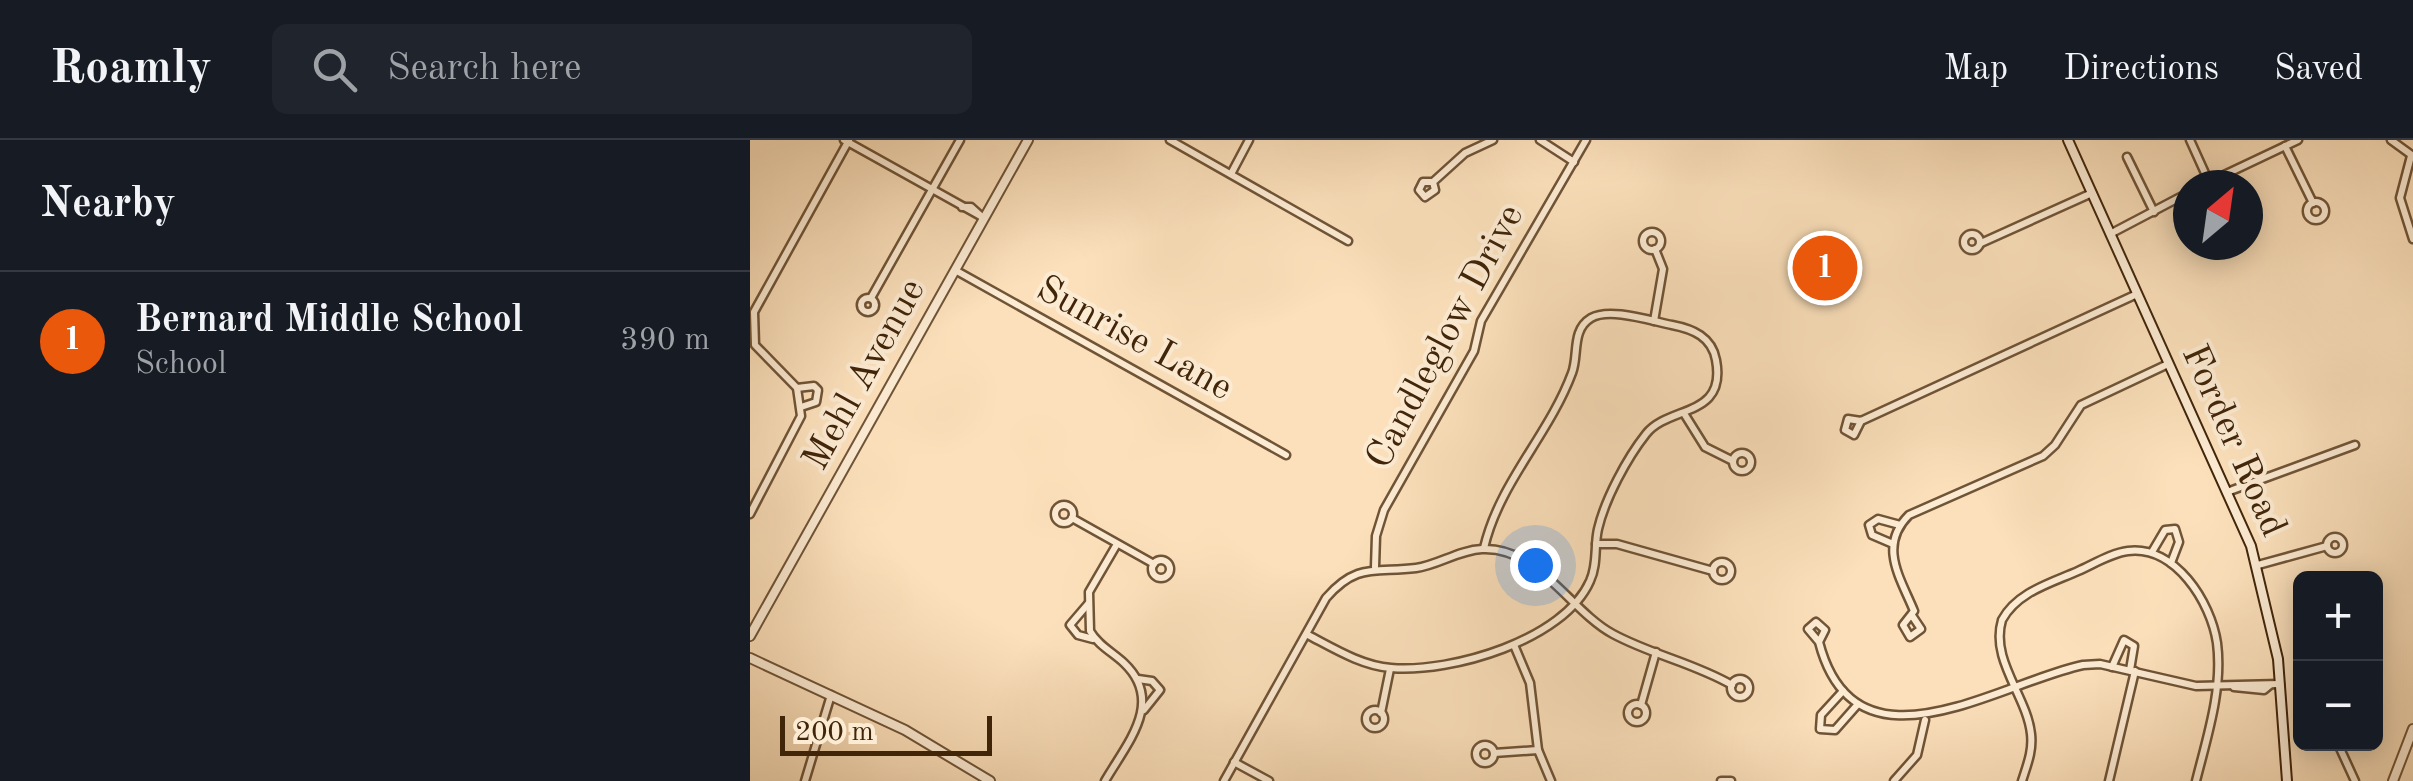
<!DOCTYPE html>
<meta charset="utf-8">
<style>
:root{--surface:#171b24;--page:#20242c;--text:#f1f3f6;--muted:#9ea1a6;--line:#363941;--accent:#ea580c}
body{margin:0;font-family:"Old Standard TT",serif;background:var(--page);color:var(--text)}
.controls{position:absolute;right:30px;bottom:30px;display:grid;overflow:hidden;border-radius:15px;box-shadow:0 5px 25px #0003}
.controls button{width:90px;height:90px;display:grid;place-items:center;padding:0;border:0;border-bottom:2px solid var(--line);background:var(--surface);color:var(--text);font:50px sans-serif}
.compass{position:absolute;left:1423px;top:30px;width:90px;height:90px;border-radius:50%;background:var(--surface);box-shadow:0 5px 25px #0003;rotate:29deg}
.scale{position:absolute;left:30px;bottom:25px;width:212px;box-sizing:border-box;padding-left:10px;border:5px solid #412509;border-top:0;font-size:28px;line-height:35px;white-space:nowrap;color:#412509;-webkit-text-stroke:8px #fcebd3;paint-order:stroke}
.you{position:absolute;left:785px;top:425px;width:35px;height:35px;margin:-25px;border:8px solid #fff;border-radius:50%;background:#1a73e8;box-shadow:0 0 0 15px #1a73e833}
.badge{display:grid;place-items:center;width:65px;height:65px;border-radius:50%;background:var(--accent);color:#fff;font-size:32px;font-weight:700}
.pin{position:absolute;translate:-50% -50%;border:5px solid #fff;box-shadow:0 2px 10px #0006}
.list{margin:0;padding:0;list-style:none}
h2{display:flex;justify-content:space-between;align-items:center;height:130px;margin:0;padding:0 40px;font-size:42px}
h2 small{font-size:32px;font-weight:400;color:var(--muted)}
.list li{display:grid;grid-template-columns:65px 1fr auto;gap:30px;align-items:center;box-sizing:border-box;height:140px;padding:0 40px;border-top:2px solid var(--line)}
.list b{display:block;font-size:38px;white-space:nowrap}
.list p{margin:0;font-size:32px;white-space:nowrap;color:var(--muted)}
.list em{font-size:32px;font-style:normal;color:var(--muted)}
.icon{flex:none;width:55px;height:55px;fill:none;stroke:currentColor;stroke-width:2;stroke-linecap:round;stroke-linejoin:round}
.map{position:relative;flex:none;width:1663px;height:641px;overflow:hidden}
header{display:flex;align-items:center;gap:60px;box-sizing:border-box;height:140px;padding:0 50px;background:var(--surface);border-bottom:2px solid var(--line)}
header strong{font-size:48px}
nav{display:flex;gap:55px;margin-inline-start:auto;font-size:35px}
.search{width:700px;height:90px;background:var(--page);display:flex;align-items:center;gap:25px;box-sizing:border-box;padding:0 35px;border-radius:15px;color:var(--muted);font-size:38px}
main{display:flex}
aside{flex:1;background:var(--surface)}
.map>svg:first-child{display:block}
</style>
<header>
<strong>Roamly</strong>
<div class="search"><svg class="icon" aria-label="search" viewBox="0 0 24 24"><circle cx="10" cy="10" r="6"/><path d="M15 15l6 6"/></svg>Search here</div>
<nav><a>Map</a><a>Directions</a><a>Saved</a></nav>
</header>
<main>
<aside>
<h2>Nearby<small></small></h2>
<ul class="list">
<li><span class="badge">1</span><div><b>Bernard Middle School</b><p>School</p></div><em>390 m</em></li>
</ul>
</aside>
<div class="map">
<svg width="1663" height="641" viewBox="0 0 1663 641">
<rect width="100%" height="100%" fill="#fbe0bb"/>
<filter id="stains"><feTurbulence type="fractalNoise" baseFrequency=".002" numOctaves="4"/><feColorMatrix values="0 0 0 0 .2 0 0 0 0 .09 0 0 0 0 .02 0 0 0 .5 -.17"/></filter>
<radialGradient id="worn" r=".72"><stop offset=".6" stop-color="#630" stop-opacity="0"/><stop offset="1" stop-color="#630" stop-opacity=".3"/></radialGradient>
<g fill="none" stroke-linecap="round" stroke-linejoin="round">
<!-- minor casing -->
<g stroke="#705436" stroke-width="11">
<g id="minor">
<polyline points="94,0 234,78"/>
<polyline points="420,0 598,101"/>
<polyline points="790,0 824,22"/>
<polyline points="1440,0 1459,42"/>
<polyline points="1641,0 1663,16"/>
<polyline points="1535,6 1563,63"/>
<polyline points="1661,16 1650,58 1663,99"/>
<polyline points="1377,17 1404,72"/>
<polyline points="481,34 499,0"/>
<polyline points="683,42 685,50 675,57 669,50 673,42 683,42 715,13 743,0"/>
<polyline points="1453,45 1548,0"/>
<circle cx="1566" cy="71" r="9"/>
<polyline points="212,67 221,67 232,77"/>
<circle cx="902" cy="101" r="9"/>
<circle cx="1222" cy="102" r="8"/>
<polyline points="1360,94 1438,53"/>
<polyline points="1231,103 1342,53"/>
<polyline points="205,130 536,315"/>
<circle cx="118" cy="165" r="7"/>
<polyline points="121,158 210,0"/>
<polyline points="904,181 913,129 905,109"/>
<polyline points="47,248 64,246 68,250 66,262 51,267"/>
<polyline points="935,275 955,307 983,321"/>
<polyline points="1111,281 1104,295 1095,290 1098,279 1111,281 1387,154"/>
<circle cx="992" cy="322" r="9"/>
<polyline points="1477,352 1605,305"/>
<circle cx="314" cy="374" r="9"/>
<polyline points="0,374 51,276 47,248 5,205 4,172 99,0"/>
<polyline points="322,378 404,424"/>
<circle cx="1585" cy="405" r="8"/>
<polyline points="846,404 867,404 963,431"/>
<polyline points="1143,404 1122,395 1119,385 1128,379 1150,385"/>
<polyline points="1402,412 1415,390 1425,389 1429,402 1421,423"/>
<circle cx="411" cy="429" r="9"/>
<circle cx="972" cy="431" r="9"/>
<polyline points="1508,425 1577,406"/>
<polyline points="625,427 626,396 634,370 724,211 731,181 836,0"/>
<polyline points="338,464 320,485 328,495 343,499"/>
<path d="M1163 477 1171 489 1160 497 1153 485 1164 471C1150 437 1128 406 1159 375L1293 316 1305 305 1331 265 1418 224"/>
<path d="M558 495C583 508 612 526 641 528 702 533 814 500 840 441 848 424 844 406 848 389 855 359 877 318 896 294 919 265 977 278 966 220 962 197 943 189 922 185 901 181 860 167 841 178 821 190 829 215 822 233 799 295 749 343 734 408"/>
<path d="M1069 502 1058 489 1066 482 1075 490 1069 502C1105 641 1248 543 1333 525L1350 524 1446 546 1530 544"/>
<polyline points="764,505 780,543 788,610 801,641"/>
<polyline points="1362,527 1374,500 1384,506 1380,530"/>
<polyline points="388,539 402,541 410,550 394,570"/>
<circle cx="990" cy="548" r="9"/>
<polyline points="1484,547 1514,550 1520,545"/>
<polyline points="1093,551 1071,575 1070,589 1085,590 1108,564"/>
<circle cx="887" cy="573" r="9"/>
<polyline points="891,565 906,512"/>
<circle cx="625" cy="579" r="9"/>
<polyline points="631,573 640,529"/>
<polyline points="1588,604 1605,641"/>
<circle cx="735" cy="614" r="9"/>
<polyline points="744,613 788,610"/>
<polyline points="484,622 519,641"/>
<polyline points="55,641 81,555"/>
<path d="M355 641C377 603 415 562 374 523 362 512 348 505 340 491L339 452 367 404"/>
<path d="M474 641 576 458C607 422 626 433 666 428 688 425 709 410 732 409 788 406 820 471 863 494 902 515 944 523 982 545"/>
<polyline points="971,641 981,641"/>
<polyline points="1144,641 1167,615 1175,580"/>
<path d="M1272 641C1277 625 1283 611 1281 594 1277 556 1240 520 1252 480 1267 452 1301 443 1328 431 1344 424 1361 413 1378 411 1425 405 1461 462 1467 503 1473 549 1457 597 1446 641"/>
<polyline points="1359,641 1385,531"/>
</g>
</g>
<!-- tertiary casing -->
<g stroke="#705436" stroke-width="12">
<g id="tertiary">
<polyline points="0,496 278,0"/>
<polyline points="0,518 155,590 240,641"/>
<polyline points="1643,641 1663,589"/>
</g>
</g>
<!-- secondary casing -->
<g stroke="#412509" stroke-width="12">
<polyline id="secondary" points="1318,0 1501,406 1528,519 1537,641"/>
</g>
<!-- minor -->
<use href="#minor" stroke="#fcebd3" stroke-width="6"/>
<!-- tertiary -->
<use href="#tertiary" stroke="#fcebd3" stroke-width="8"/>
<!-- secondary -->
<use href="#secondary" stroke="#fcebd3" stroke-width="8"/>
</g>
<g text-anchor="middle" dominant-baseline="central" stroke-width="8" stroke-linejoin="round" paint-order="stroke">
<!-- street labels -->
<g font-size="38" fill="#412509" stroke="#fcebd3">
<text transform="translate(696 197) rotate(-62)">Candleglow Drive</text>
<text transform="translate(384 199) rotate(29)">Sunrise Lane</text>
<text transform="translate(115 235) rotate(-61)">Mehl Avenue</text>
<text transform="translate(1483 301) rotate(66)">Forder Road</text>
</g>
</g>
<rect width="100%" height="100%" filter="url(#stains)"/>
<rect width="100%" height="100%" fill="url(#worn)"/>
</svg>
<div class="controls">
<button>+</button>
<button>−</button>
</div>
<svg class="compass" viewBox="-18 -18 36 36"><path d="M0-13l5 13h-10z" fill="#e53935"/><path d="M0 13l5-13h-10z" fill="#9ea1a6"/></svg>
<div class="scale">200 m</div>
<div class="you"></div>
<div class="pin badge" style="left:1075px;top:128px">1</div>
</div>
</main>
